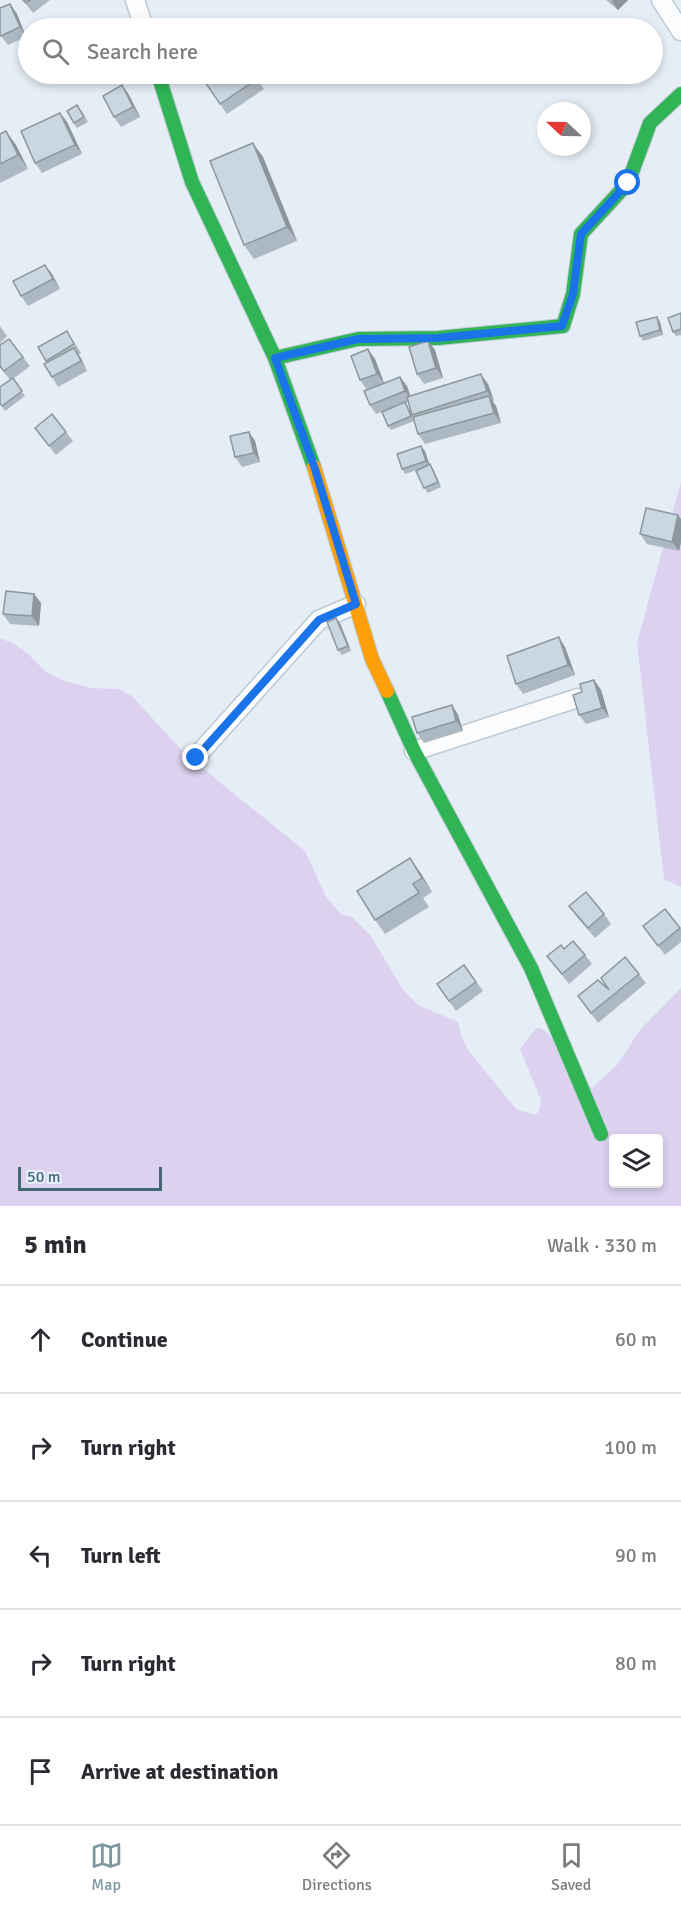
<!DOCTYPE html>
<meta charset="utf-8">
<style>
:root{--surface:#fff;--page:#f7f7f7;--text:#2b2b33;--muted:#7c7c81;--line:#e1e1e2;--accent:#7c96a2}
body{margin:0;font-family:Signika,sans-serif;background:var(--page);color:var(--text)}
.controls{position:absolute;right:18px;bottom:18px;display:grid;overflow:hidden;border-radius:6px;box-shadow:0 3px 9px #0003}
.controls button{width:54px;height:54px;display:grid;place-items:center;padding:0;border:0;border-bottom:2px solid var(--line);background:var(--surface);color:var(--text);font:30px sans-serif}
.compass{position:absolute;left:537px;top:102px;width:54px;height:54px;border-radius:50%;background:var(--surface);box-shadow:0 3px 9px #0003;rotate:292deg}
.scale{position:absolute;left:18px;bottom:15px;width:144px;box-sizing:border-box;padding-left:6px;border:3px solid #446775;border-top:0;font-size:16px;line-height:21px;white-space:nowrap;color:#446775;-webkit-text-stroke:4px #e5f1ff;paint-order:stroke}
.stop{position:absolute;width:18px;height:18px;margin:-14px;border:4px solid #1a73e8;border-radius:50%;background:#fff}
.stop.end{background:#1a73e8;border-color:#fff;box-shadow:0 2px 6px #0008}
.list{margin:0;padding:0;list-style:none}
h2{display:flex;justify-content:space-between;align-items:center;height:78px;margin:0;padding:0 24px;font-size:26px}
h2 small{font-size:20px;font-weight:400;color:var(--muted)}
.list li{display:grid;grid-template-columns:39px 1fr auto;gap:18px;align-items:center;box-sizing:border-box;height:108px;padding:0 24px;border-top:2px solid var(--line)}
.list b{display:block;font-size:22px;white-space:nowrap}
.list em{font-size:20px;font-style:normal;color:var(--muted)}
.icon{flex:none;width:33px;height:33px;fill:none;stroke:currentColor;stroke-width:2;stroke-linecap:round;stroke-linejoin:round}
.map{position:relative;flex:none;width:681px;height:1206px;overflow:hidden}
.search{position:absolute;background:var(--surface);box-shadow:0 3px 9px #0003;left:18px;right:18px;top:18px;height:66px;display:flex;align-items:center;gap:15px;box-sizing:border-box;padding:0 21px;border-radius:33px;color:var(--muted);font-size:22px}
.sheet{height:618px;background:var(--surface)}
nav{display:flex;justify-content:space-around;align-items:center;box-sizing:border-box;height:84px;border-top:2px solid var(--line);background:var(--surface);font-size:16px;color:var(--muted)}
nav a{display:grid;justify-items:center;gap:3px}
nav .on{color:var(--accent)}
.map>svg:first-child{display:block}
</style>
<div class="map">
<svg width="681" height="1206" viewBox="0 0 681 1206">
<rect width="100%" height="100%" fill="#e5edf6"/>
<!-- green -->
<g fill="#dcd2f0" fill-rule="evenodd">
<polygon points="681,482 681,887 664,879 637,643"/>
<path d="M0 638 14 644 27 653 46 672 63 680 90 688 119 689 132 696 186 755 305 851 326 897 341 914 352 917 371 936 403 990 418 1005 458 1022 461 1035 468 1050 516 1109 534 1115 539 1112 541 1100 520 1049 536 1028H541L548 1034 592 1088 617 1065 640 1030 681 988V1206H0ZM614 1138H658V1184H614Z"/>
</g>
<g fill="none" stroke-linecap="round" stroke-linejoin="round">
<!-- street casing -->
<g stroke="#bdcad3" stroke-width="21">
<g id="street">
<polyline points="135,0 144,28"/>
<polyline points="661,0 681,31"/>
<polyline points="414,751 578,698"/>
<polyline points="196,757 319,620 356,604"/>
</g>
</g>
<!-- fast casing -->
<g stroke="#beccd5" stroke-width="16">
<g id="fast">
<polyline points="158,74 192,182 275,358 314,467"/>
<polyline points="275,358 358,339 438,338 563,326 573,294 581,234 628,183 650,123 681,94"/>
<polyline points="387,691 414,751 531,968 601,1134"/>
</g>
</g>
<!-- slow casing -->
<g stroke="#beccd5" stroke-width="16">
<polyline id="slow" points="314,467 372,659 387,691"/>
</g>
<!-- street -->
<use href="#street" stroke="#fbfcfe" stroke-width="18"/>
<!-- fast -->
<use href="#fast" stroke="#30b455" stroke-width="14"/>
<!-- slow -->
<use href="#slow" stroke="#ff9f0a" stroke-width="14"/>
</g>
<!-- wall -->
<g fill="#adb9c2">
<polygon points="23,0 50,0 33,13"/>
<polygon points="606,0 628,0 618,10"/>
<polygon points="10,4 17,14 26,37 8,45 1,36"/>
<polygon points="103,74 126,74 110,83"/>
<polygon points="253,74 264,89 227,114 203,79"/>
<polygon points="122,85 129,95 140,117 121,127 114,117"/>
<polygon points="81,110 88,122 77,128 74,123"/>
<polygon points="60,113 67,122 82,154 42,173 35,163"/>
<polygon points="6,131 16,145 28,169 0,183 0,134"/>
<polygon points="253,143 263,157 297,241 254,259 244,245"/>
<polygon points="52,274 60,289 28,306 21,296"/>
<polygon points="681,313 681,335 676,336 673,332"/>
<polygon points="660,322 663,335 643,341 640,336"/>
<polygon points="0,326 7,336 0,343"/>
<polygon points="9,339 30,366 13,379 25,396 5,411 0,403 10,380 0,367"/>
<polygon points="73,340 81,353 78,355 87,371 58,387 52,377 47,363 38,347"/>
<polygon points="428,341 435,350 443,378 424,384 417,374"/>
<polygon points="368,349 375,359 384,383 407,386 410,396 488,384 494,401 492,401 496,406 501,423 425,444 418,434 414,417 408,402 406,403 408,407 414,421 391,430 388,426 382,412 376,414 370,405 367,390 360,380"/>
<polygon points="35,428 66,432 73,441 56,455"/>
<polygon points="255,441 260,462 242,467 235,457"/>
<polygon points="425,451 429,465 433,469 441,487 428,493 424,488 420,469 405,474 402,469"/>
<polygon points="678,515 681,519 681,542 679,551 647,544 640,534"/>
<polygon points="34,594 41,603 39,626 10,624 3,614"/>
<polygon points="340,623 351,651 342,655 338,650"/>
<polygon points="565,647 575,675 523,694 516,684"/>
<polygon points="594,680 601,690 609,717 586,724 579,715 582,692"/>
<polygon points="452,705 458,715 463,731 424,743 417,733"/>
<polygon points="420,872 432,892 423,898 429,907 385,934 375,920"/>
<polygon points="569,906 604,914 611,924 595,938 576,916"/>
<polygon points="665,909 681,929 681,942 665,955 643,926"/>
<polygon points="564,949 585,955 592,964 569,984 547,956"/>
<polygon points="464,965 483,991 456,1011 437,984"/>
<polygon points="639,974 646,983 598,1023 578,996 607,988"/>
</g>
<!-- shaded-wall -->
<g fill="#8d969e">
<polygon points="612,0 628,0 618,10 612,1"/>
<polygon points="10,4 17,14 26,37 20,27"/>
<polygon points="122,85 129,95 140,117 133,107"/>
<polygon points="60,113 67,122 82,154 75,145"/>
<polygon points="6,131 16,145 28,169 18,155"/>
<polygon points="253,143 263,157 297,241 287,227"/>
<polygon points="45,265 52,274 60,289 53,279"/>
<polygon points="657,317 660,322 663,335 660,330"/>
<polygon points="428,341 435,350 443,378 436,368"/>
<polygon points="74,348 81,358 87,371 81,361"/>
<polygon points="368,349 375,359 384,383 377,374"/>
<polygon points="481,374 488,384 494,401 487,391"/>
<polygon points="400,377 407,386 412,401 405,391"/>
<polygon points="489,396 496,406 501,423 494,413"/>
<polygon points="405,402 408,407 414,421 411,416"/>
<polygon points="249,432 255,441 260,462 254,453"/>
<polygon points="421,446 425,451 430,466 426,461"/>
<polygon points="430,464 433,469 441,487 438,482"/>
<polygon points="678,515 681,519 681,542 679,551 672,542"/>
<polygon points="34,594 41,603 39,626 32,616"/>
<polygon points="336,618 340,623 351,651 348,646"/>
<polygon points="559,637 565,647 575,675 568,665"/>
<polygon points="594,680 601,690 609,717 602,708"/>
<polygon points="452,705 458,715 463,731 456,721"/>
<polygon points="410,858 420,872 432,892 422,878"/>
</g>
<!-- building -->
<g fill="#c9d7e1" stroke="#8d969e" stroke-width="1.5">
<polygon points="23,0 30,0 26,3"/>
<polygon points="10,4 20,27 1,36 0,34 0,8"/>
<polygon points="125,25 127,28 120,28"/>
<polygon points="212,74 253,74 257,79 220,104 203,79"/>
<polygon points="122,85 133,107 114,117 103,96"/>
<polygon points="77,105 84,117 74,123 67,111"/>
<polygon points="60,113 75,145 35,163 21,131"/>
<polygon points="6,131 18,155 0,164 0,134"/>
<polygon points="253,143 287,227 244,245 210,161"/>
<polygon points="45,265 53,279 21,296 13,281"/>
<polygon points="681,313 681,329 673,332 668,318"/>
<polygon points="657,317 660,330 640,336 636,322"/>
<polygon points="67,331 74,344 46,361 38,347"/>
<polygon points="9,339 23,357 4,371 0,366 0,345"/>
<polygon points="428,341 436,368 417,374 409,347"/>
<polygon points="74,348 81,361 52,377 44,364"/>
<polygon points="368,349 377,374 360,380 351,356"/>
<polygon points="481,374 487,391 412,415 407,397"/>
<polygon points="400,377 405,391 370,405 364,391"/>
<polygon points="13,378 22,391 2,406 0,403 0,387"/>
<polygon points="489,396 494,413 418,434 413,417"/>
<polygon points="405,402 411,416 388,426 382,412"/>
<polygon points="52,414 66,432 49,446 35,428"/>
<polygon points="249,432 254,453 235,457 230,436"/>
<polygon points="421,446 426,461 402,469 397,454"/>
<polygon points="430,464 438,482 424,488 416,471"/>
<polygon points="646,508 678,515 672,542 640,534"/>
<polygon points="6,591 34,594 32,616 3,614"/>
<polygon points="336,618 348,646 338,650 327,622"/>
<polygon points="559,637 568,665 516,684 507,656"/>
<polygon points="594,680 602,708 579,715 573,695 582,692 580,684"/>
<polygon points="452,705 456,721 417,733 412,717"/>
<polygon points="410,858 422,878 413,884 419,893 375,920 357,891"/>
<polygon points="586,892 604,914 588,928 569,906"/>
<polygon points="665,909 680,928 658,946 643,926"/>
<polygon points="573,941 585,955 562,974 547,956 561,945 564,949"/>
<polygon points="625,957 639,974 591,1013 578,996 598,980 609,990 601,978"/>
<polygon points="464,965 476,982 449,1001 437,984"/>
</g>
<g fill="none" stroke-linecap="round" stroke-linejoin="round">
<!-- route -->
<polyline stroke="#1a73e8" stroke-width="8" points="196,758 319,620 356,604 315,469 275,358 358,339 438,338 562,326 573,294 581,234 628,183"/>
</g>
</svg>
<div class="controls">
<button><svg class="icon" aria-label="layers" viewBox="0 0 24 24"><path d="M12 4l9 5-9 5-9-5zM3 14l9 5 9-5"/></svg></button>
</div>
<svg class="compass" viewBox="-18 -18 36 36"><path d="M0-13l5 13h-10z" fill="#e53935"/><path d="M0 13l5-13h-10z" fill="#7c7c81"/></svg>
<div class="scale">50 m</div>
<div class="stop" style="left:628px;top:183px"></div>
<div class="stop end" style="left:196px;top:758px"></div>
<div class="search"><svg class="icon" aria-label="search" viewBox="0 0 24 24"><circle cx="10" cy="10" r="6"/><path d="M15 15l6 6"/></svg>Search here</div>
</div>
<section class="sheet">
<h2>5 min<small>Walk · 330 m</small></h2>
<ul class="list">
<li><svg class="icon" aria-label="ahead" viewBox="0 0 24 24"><path d="M12 20V5M6 11l6-6 6 6"/></svg><div><b>Continue</b></div><em>60 m</em></li>
<li><svg class="icon" aria-label="right" viewBox="0 0 24 24"><path d="M7 20v-9h11M14 6l5 5-5 5"/></svg><div><b>Turn right</b></div><em>100 m</em></li>
<li><svg class="icon" aria-label="left" viewBox="0 0 24 24"><path d="M17 20v-9H6M10 6l-5 5 5 5"/></svg><div><b>Turn left</b></div><em>90 m</em></li>
<li><svg class="icon" aria-label="right" viewBox="0 0 24 24"><path d="M7 20v-9h11M14 6l5 5-5 5"/></svg><div><b>Turn right</b></div><em>80 m</em></li>
<li><svg class="icon" aria-label="arrive" viewBox="0 0 24 24"><path d="M6 21V4h12l-3 4 3 4H6"/></svg><div><b>Arrive at destination</b></div></li>
</ul>
</section>
<nav>
<a class="on"><svg class="icon" aria-label="map" viewBox="0 0 24 24"><path d="M3 6l6-2 6 2 6-2v14l-6 2-6-2-6 2zM9 4v14M15 6v14"/></svg>Map</a>
<a><svg class="icon" aria-label="directions" viewBox="0 0 24 24"><path d="M12 3l9 9-9 9-9-9zM9 14v-3h6M13 9l2 2-2 2"/></svg>Directions</a>
<a><svg class="icon" aria-label="saved" viewBox="0 0 24 24"><path d="M7 4h10v16l-5-4-5 4z"/></svg>Saved</a>
</nav>
